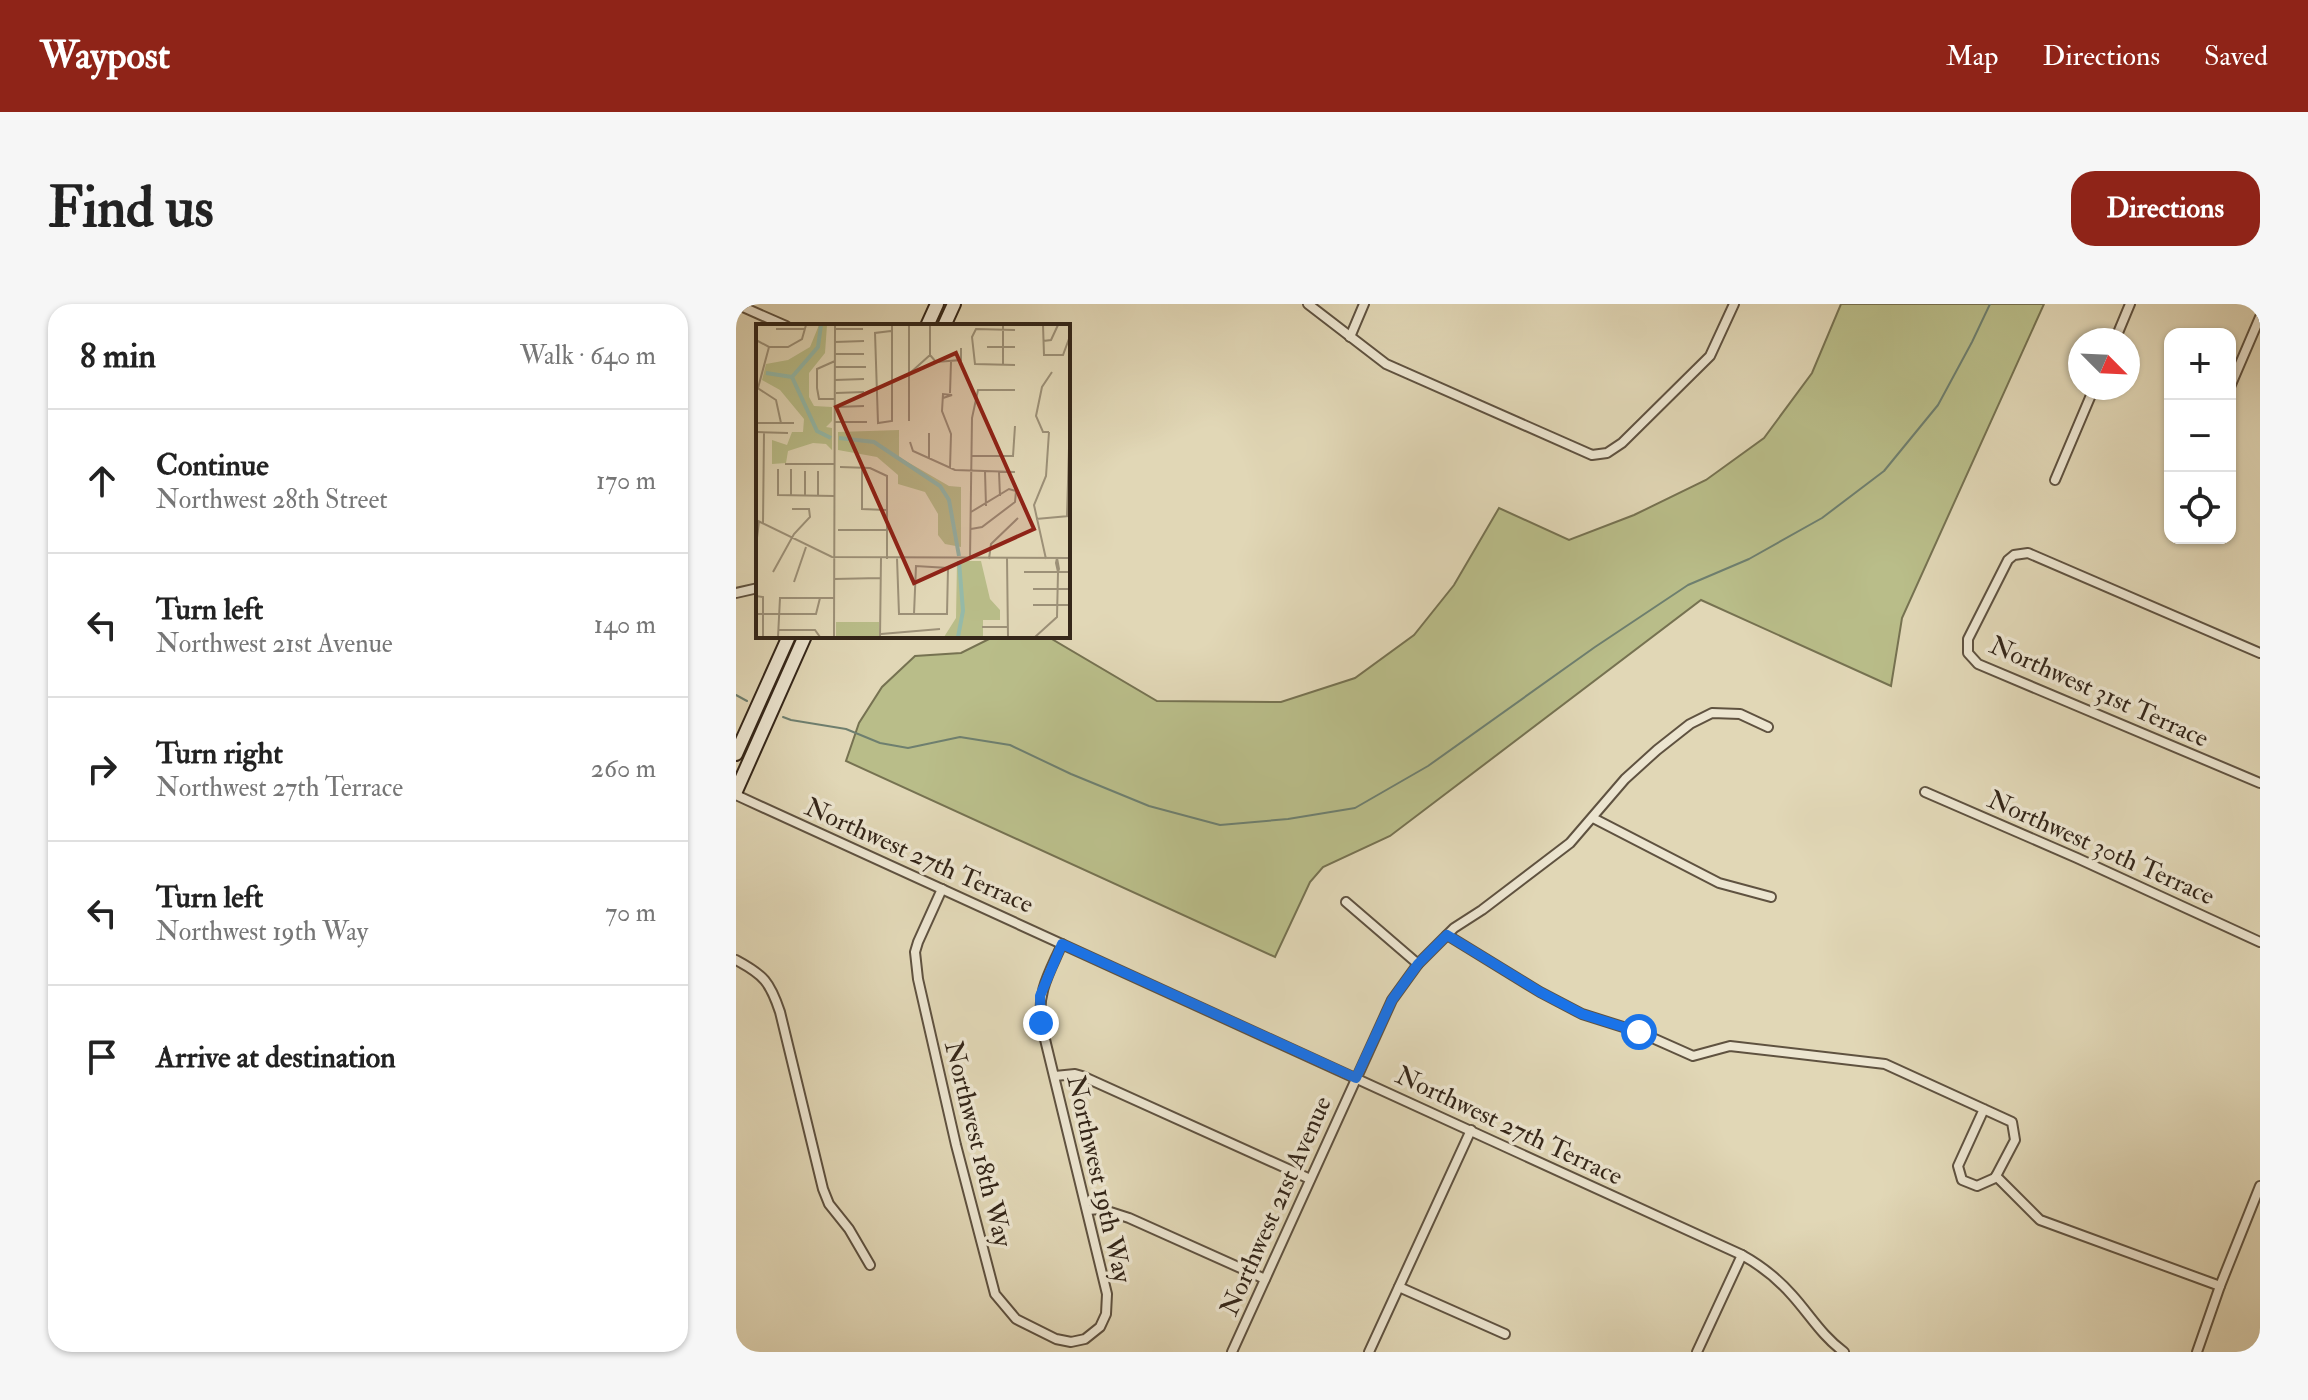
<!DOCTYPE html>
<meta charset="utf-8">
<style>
:root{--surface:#fff;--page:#f6f6f6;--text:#222;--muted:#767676;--line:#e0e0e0;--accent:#8f2418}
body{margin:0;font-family:"IM FELL Double Pica",serif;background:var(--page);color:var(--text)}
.controls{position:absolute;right:24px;top:24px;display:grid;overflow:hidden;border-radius:16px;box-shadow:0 2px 6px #0004}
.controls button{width:72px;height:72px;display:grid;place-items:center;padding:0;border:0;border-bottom:2px solid var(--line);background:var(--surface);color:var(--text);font:40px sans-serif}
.compass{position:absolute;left:1332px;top:24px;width:72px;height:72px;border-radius:50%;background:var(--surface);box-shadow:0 2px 6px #0004;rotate:114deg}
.stop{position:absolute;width:24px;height:24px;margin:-18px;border:6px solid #1a73e8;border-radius:50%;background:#fff}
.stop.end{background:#1a73e8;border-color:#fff;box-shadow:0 2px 8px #0008}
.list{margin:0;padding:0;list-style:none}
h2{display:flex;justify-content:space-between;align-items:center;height:104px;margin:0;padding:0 32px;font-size:34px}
h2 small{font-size:26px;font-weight:400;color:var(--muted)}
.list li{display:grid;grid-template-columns:52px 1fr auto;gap:24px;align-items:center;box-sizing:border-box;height:144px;padding:0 32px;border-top:2px solid var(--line)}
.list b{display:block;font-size:30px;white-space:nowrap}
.list p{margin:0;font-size:26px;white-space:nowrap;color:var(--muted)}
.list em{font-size:26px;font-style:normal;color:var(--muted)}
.icon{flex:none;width:44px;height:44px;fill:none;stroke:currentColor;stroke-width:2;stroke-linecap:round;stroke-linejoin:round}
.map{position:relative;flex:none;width:1524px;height:1048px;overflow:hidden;border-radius:24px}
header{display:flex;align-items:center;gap:48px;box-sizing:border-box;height:112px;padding:0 40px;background:var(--accent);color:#fff}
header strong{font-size:38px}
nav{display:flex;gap:44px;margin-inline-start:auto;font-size:28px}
.intro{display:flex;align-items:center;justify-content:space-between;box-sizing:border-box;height:192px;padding:0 48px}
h1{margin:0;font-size:56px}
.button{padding:20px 36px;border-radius:24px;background:var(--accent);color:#fff;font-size:28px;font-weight:700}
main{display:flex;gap:48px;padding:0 48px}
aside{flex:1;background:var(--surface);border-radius:24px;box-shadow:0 2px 6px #0004}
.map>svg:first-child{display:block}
</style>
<header>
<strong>Waypost</strong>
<nav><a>Map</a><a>Directions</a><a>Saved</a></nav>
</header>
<div class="intro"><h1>Find us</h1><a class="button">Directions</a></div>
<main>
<aside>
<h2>8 min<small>Walk · 640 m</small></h2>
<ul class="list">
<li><svg class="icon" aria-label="ahead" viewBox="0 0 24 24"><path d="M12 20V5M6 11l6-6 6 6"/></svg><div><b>Continue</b><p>Northwest 28th Street</p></div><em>170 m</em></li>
<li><svg class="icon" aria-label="left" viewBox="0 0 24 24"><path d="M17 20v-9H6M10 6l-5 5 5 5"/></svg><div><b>Turn left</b><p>Northwest 21st Avenue</p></div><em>140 m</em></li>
<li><svg class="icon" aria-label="right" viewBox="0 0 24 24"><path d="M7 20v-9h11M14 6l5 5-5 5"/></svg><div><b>Turn right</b><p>Northwest 27th Terrace</p></div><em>260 m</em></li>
<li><svg class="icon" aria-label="left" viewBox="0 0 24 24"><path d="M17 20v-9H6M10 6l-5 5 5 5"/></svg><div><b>Turn left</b><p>Northwest 19th Way</p></div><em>70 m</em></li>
<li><svg class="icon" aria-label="arrive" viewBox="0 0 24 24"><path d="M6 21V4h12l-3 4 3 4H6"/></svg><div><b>Arrive at destination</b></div></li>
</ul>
</aside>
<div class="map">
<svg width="1524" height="1048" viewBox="0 0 1524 1048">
<rect width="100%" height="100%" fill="#e1d7b6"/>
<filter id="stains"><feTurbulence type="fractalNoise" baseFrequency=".0025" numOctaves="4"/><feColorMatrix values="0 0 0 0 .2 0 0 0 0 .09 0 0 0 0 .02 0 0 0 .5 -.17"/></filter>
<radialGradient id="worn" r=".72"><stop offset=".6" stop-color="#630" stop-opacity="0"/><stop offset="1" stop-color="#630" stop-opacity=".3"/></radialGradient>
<!-- green -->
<polygon fill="#b9bd89" stroke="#767251" stroke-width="2" points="1105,0 1308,0 1166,314 1155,382 965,296 654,532 587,563 574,578 539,653 110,457 123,419 146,383 179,352 225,349 259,332 314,334 421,397 545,398 619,374 678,331 718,281 763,204 833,236 898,211 970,176 1028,134 1076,69"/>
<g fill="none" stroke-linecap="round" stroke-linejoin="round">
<!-- stream -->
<g stroke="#6e7f6f" stroke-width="2">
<polyline points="0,391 11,397"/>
<polyline points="47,413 55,416 110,425 144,439 172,444 224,433 274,441 335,470 413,502 484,521 552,515 619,504 692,462 859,343 952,281 1013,255 1086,214 1148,167 1202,101 1236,38 1254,0"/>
</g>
<!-- street casing -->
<g stroke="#5f5240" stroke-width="12">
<g id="street">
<polyline points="0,0 50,22"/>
<polyline points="572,0 650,60 856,151 871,149 886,139 974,52 998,0"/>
<polyline points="614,33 628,0"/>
<polyline points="1379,36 1394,0"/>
<polyline points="1494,83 1524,13"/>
<polyline points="1319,176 1358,84"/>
<polyline points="0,289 22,284"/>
<polyline points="1524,349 1292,249 1278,251 1272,256 1232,335 1232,349 1242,360 1524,479"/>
<polyline points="1189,488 1341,554 1524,638"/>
<path d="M0 491 1006 951C1026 962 1041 974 1056 991 1074 1011 1086 1032 1108 1048"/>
<polyline points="857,514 983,579 1035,593"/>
<path d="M206 585 182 638 179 648 182 675 220 841 259 990 280 1015 320 1035 335 1038 349 1035 364 1023 370 1010 371 990 305 719C301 687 314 668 326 640"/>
<polyline points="610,598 682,660"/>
<polyline points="711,631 804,688 846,710 903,728 957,752 994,742 1149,760 1276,818 1279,836 1259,874 1241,882 1226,876 1222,862 1248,805"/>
<path d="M0 656C28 671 34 678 44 708L87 885 93 900 113 925 134 961"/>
<polyline points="319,772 339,770 346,772 574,875"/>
<polyline points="1260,872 1304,916 1484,982"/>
<polyline points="351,906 365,905 393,914 529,975"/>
<polyline points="663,983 769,1030"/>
<polyline points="496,1048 656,696 682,660 718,624 746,606 834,539 889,475 921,446 954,420 976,409 1004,410 1032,423"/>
<polyline points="633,1048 735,826"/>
<polyline points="961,1048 1006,951"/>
<polyline points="1461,1048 1484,982 1524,882"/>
</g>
</g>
<!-- secondary casing -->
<g stroke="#342619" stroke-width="16">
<g id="secondary">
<polyline points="191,22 201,0"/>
<polyline points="208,22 218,0"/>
<polyline points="0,450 53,332"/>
<polyline points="0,487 69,332"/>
</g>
</g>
<!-- street -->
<use href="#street" stroke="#ece5d0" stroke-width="8"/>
<!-- secondary -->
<use href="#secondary" stroke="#ece5d0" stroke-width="12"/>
</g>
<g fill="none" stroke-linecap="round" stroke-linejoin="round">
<!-- route -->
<polyline stroke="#1a73e8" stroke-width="10" points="305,719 304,692 326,640 620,774 656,696 682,660 711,631 804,688 846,710 903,728"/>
</g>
<g text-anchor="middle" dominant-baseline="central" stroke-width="7" stroke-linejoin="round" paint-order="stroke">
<!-- street labels -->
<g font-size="26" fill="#342619" stroke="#ece5d0">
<text transform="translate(1363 388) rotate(24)">Northwest 31st Terrace</text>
<text transform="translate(1365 544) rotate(24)">Northwest 30th Terrace</text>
<text transform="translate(183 552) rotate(24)">Northwest 27th Terrace</text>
<text transform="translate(773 822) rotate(25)">Northwest 27th Terrace</text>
<text transform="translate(242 840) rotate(76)">Northwest 18th Way</text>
<text transform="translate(363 875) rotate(77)">Northwest 19th Way</text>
<text transform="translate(540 902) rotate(-66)">Northwest 21st Avenue</text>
</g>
</g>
<!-- overview -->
<g transform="translate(20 20)">
<rect width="314" height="314" fill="#e1d7b6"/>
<path d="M63 1H71L69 29 53 49V73L58 82 76 83V97L70 103 76 104V126L70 120 57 119 32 127 30 139 16 140V116L31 121 36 108H47L48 95 24 66 6 56 10 40 32 36 54 23ZM143 106V133L193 162 205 163V223L189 220 182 211V190L169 168 142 160V151L121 133 82 126V108ZM201 237H225L234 275 244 286V296H227V313H188L200 294ZM80 298H123V313H80Z" fill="#b9bd89"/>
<path fill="none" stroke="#95baa9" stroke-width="4" d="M65 1 62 23 36 53 61 107 75 114M10 49 36 53M83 114 118 118 184 162 193 176 203 232M202 313 207 287 203 237"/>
<path fill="none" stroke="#9c9077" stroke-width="2" d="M153 1V97M287 1 288 31H307L314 12M20 5H49M79 5H107M135 7 119 9 122 99 136 97V1M0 16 13 23H32L46 15 50 1M287 17 295 16 302 1M79 18 108 17M231 23H259M79 30H108M174 31 180 38 205 36V24M79 37 61 45V64L63 75H79M247 41V1M259 41 219 40 216 13 220 5 259 6M79 43H110M154 49 174 31V1M79 56 108 55M0 63 20 76 25 99M2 64 13 23M80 69 108 68M194 69 195 38M187 74 196 71 187 70 186 87 195 110 194 144M79 83 108 82M79 98H111M0 99H38M0 108 32 109M293 108H287L280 92 286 63 296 48M173 109V134M154 118 157 127 199 146 259 148M215 132H257L259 102M29 140H78M84 143 114 144 131 152V235M106 144V185L130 186M22 145V171L78 172M229 148 230 182M243 148 244 172M35 172V145M49 172V147M62 172V147M311 192 314 90M280 195 313 192M0 196 76 233 314 234M7 199 8 108M215 205 226 203 259 178 260 167 253 165 215 188M82 206H131M0 222 3 197M141 234 143 290H191L192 244 160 242 158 290M251 234 252 313M301 234 303 245 302 248 300 239ZM214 235 216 94 222 66H259M233 235 235 220 262 194M290 235 278 181 290 152 293 108M17 248 38 210 54 193 53 185H36M268 248H314M78 255 124 254M38 258 50 223M277 265H314M0 272 7 273V313M277 281H314M0 290H60L64 274M226 303H252M22 306H59L64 313M125 310 184 305M22 313 24 274H78M78 313 79 1M124 313 125 234M279 313 301 293 302 248"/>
<path fill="#8f2418" fill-opacity="0.15" stroke="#8f2418" stroke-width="4" d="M200 29 278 205 158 259 80 83Z"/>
<rect width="314" height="314" fill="none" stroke="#342619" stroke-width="4"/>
</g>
<rect width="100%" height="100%" filter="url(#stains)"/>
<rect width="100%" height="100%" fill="url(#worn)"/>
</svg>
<div class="controls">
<button>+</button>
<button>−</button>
<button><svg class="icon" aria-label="locate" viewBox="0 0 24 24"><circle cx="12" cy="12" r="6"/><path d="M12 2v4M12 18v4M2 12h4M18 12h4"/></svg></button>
</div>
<svg class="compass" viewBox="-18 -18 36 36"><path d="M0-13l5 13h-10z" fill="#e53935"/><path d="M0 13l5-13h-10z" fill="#767676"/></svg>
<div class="stop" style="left:903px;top:728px"></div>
<div class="stop end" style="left:305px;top:719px"></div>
</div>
</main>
